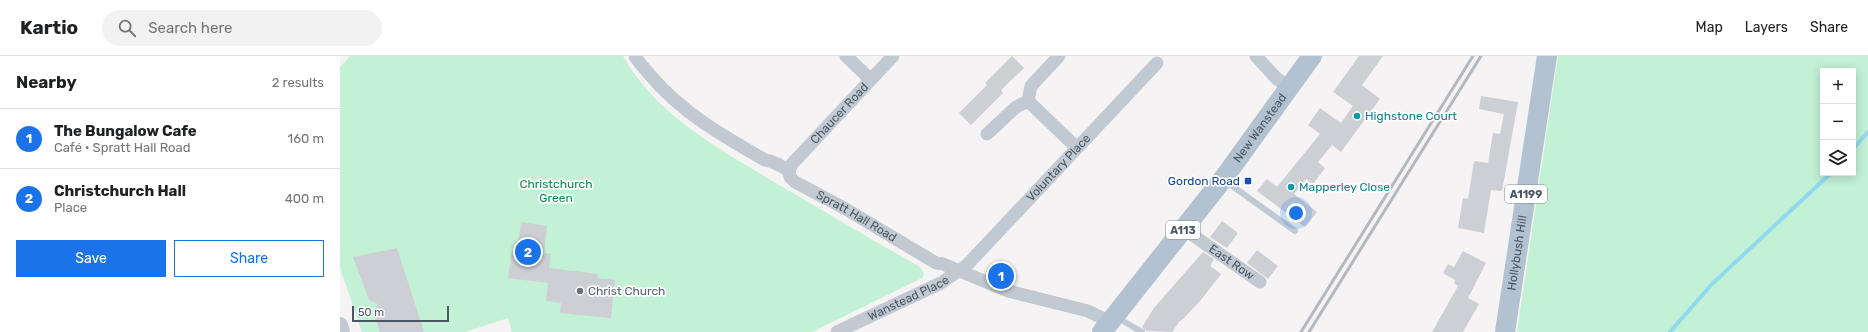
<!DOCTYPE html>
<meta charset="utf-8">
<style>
:root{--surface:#fff;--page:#f2f2f2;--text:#202124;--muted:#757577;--line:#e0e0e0;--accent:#1a73e8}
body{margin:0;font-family:Rubik,sans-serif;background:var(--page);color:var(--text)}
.controls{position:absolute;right:12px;top:12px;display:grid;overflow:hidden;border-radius:0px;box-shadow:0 2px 10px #0003}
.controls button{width:36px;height:36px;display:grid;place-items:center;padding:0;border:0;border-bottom:1px solid var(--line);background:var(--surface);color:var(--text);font:20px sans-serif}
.scale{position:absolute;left:12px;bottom:10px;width:97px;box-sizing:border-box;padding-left:4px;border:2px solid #4a5661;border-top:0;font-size:11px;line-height:14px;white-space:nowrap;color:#4a5661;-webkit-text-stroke:3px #fff;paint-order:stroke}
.you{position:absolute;left:956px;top:157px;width:14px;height:14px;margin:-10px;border:3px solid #fff;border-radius:50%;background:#1a73e8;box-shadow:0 0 0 6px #1a73e833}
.badge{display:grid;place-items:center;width:26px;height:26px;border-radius:50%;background:var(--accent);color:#fff;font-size:13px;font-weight:700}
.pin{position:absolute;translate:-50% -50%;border:2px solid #fff;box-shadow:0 1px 4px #0006}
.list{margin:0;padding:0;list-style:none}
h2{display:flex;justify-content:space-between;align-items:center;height:52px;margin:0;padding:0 16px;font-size:17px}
h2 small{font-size:13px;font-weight:400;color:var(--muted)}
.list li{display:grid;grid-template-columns:26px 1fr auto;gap:12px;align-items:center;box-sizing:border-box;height:60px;padding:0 16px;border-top:1px solid var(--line)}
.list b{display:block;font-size:15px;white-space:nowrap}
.list p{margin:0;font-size:13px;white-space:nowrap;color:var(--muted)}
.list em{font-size:13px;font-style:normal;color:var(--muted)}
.actions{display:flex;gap:8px;padding:12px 16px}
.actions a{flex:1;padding:9px 0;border:1px solid var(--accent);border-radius:0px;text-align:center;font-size:14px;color:var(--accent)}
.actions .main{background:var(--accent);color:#fff}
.icon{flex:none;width:22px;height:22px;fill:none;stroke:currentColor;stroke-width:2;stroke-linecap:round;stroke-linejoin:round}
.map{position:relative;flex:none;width:1528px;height:276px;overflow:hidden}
header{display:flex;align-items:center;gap:24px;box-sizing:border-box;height:56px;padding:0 20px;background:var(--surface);border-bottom:1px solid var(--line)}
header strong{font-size:19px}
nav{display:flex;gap:22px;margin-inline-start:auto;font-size:14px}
.search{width:280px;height:36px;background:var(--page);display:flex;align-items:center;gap:10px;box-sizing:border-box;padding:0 14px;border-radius:22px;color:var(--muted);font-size:15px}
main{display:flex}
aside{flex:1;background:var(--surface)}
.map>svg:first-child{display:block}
</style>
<header>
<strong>Kartio</strong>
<div class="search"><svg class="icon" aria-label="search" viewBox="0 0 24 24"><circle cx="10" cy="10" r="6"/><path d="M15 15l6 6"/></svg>Search here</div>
<nav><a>Map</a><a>Layers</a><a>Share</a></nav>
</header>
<main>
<aside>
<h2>Nearby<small>2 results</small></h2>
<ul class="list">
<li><span class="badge">1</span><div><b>The Bungalow Cafe</b><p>Café · Spratt Hall Road</p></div><em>160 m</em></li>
<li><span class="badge">2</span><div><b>Christchurch Hall</b><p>Place</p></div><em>400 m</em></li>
</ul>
<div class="actions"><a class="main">Save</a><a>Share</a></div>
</aside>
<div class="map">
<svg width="1528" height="276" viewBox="0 0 1528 276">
<rect width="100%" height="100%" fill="#f5f3f3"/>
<!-- green -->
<g fill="#c3f1d5" fill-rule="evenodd">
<path d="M10 0H283C317 61 383 95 441 130 487 157 534 185 580 211L584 218 582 222 472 276H172L168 262 125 276H22L0 212V11Z"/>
<path d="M1218 0H1528V276H1177ZM1483 15H1513V117H1483Z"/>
</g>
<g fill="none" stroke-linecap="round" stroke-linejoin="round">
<!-- stream -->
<g stroke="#90daee" stroke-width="4">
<polyline points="1513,93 1528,76"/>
<polyline points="1330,276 1371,229 1491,117"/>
</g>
</g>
<!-- building -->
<g fill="#cdcfd5">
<polygon points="672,0 684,12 661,34 663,37 631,69 619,57 647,29 645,27"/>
<polygon points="1019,0 1043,0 1022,29 1040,43 1001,96 992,89 978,106 985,112 973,128 966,123 954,138 977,156 965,171 917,135 927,123 937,131 980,78 968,69 980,52 1001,67 1013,50 993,36"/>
<polygon points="1141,40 1178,46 1162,135 1151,134 1144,177 1118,172 1123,142 1128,143 1134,105 1148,107 1153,77 1160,78 1164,58 1139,53"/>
<polygon points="882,165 898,177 887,192 870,181"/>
<polygon points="181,166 207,170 204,197 211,198 209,212 258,218 257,222 275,224 271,262 220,257 221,247 206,245 208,227 168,222 172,195 177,195"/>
<polygon points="57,192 84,276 40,276 33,256 38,248 29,244 13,201"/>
<polygon points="917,194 938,210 928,223 907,207"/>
<polygon points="1123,195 1146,207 1128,242 1139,248 1123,276 1092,276 1118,230 1114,227 1115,224 1103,217 1108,208 1114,211"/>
<polygon points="863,196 874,203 870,210 881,218 861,244 844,262 839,266 832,276 806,275 802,271 814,252"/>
</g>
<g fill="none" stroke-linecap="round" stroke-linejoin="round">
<!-- service -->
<g stroke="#c1cad2" stroke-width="6">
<polyline points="884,124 955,175"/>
<polyline points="776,261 802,276"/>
</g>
<!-- minor -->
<g stroke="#c1cad2" stroke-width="13">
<path id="s1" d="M295 0C299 7 305 13 310 19 342 57 383 80 425 104 434 105 441 110 449 115L450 121 455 126 504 152 596 207 603 208 668 235 748 255 770 266"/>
<polyline points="506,0 530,23"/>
<polyline points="719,0 691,30 688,45 736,91"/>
<polyline points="916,0 937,23 949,31"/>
<polyline points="647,78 676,51 688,45"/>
<path id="s2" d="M449 115 452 108 553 0"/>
<path id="s3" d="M844 173 920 226"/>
<path id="s4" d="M497 276 601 227 627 209 817 7"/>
</g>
<!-- tertiary -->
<polyline stroke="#c1cad2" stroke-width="16" points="0,269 2,276"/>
<!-- primary -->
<g stroke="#b3c2d1" stroke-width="20">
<path id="s5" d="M762 276 883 123 972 0"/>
<path id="s6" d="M1165 276 1207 0"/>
</g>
<!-- rail -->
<g stroke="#b5b8bd" stroke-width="3">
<polyline points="961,276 1133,0"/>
<polyline points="969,276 1141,0"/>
</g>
</g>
<!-- markers -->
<g fill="#0f9aa8" stroke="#fff" stroke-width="1.5">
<circle cx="1017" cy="60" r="4"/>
<circle cx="951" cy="131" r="4"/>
</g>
<rect fill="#1a4fb4" stroke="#fff" stroke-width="1.5" x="904" y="121" width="8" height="8" rx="2"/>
<circle fill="#6b7280" stroke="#fff" stroke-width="1.5" cx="240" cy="235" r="4"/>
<g text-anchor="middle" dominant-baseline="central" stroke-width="3.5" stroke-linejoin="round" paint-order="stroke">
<!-- shield labels -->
<g fill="#fff" stroke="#808990" stroke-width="1">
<rect x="1165" y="129" width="42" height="18" rx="3"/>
<rect x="826" y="165" width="34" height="18" rx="3"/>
</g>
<g font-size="11" font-weight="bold" fill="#4a5661">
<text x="1186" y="138">A1199</text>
<text x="843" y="174">A113</text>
</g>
<!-- street labels -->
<g font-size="12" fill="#4a5661" stroke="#fff">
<text stroke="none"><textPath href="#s2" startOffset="77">Chaucer Road</textPath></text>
<text stroke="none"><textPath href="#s5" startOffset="258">New Wanstead</textPath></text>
<text stroke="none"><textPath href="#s4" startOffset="280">Voluntary Place</textPath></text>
<text stroke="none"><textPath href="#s1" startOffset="278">Spratt Hall Road</textPath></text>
<text stroke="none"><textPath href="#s6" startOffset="80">Hollybush Hill</textPath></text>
<text stroke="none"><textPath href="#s3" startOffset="58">East Row</textPath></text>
<text stroke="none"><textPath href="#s4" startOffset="79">Wanstead Place</textPath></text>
</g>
<!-- culture labels -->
<g font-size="12" fill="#0d838f" stroke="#fff" text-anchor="start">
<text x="1025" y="60">Highstone Court</text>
<text x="959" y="131">Mapperley Close</text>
</g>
<!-- transit labels -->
<g font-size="12" fill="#164399" stroke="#fff" text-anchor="end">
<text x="900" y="125">Gordon Road</text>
</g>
<!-- park labels -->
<g font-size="12" fill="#17864f" stroke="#fff">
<text x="216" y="128">Christchurch<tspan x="216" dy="14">Green</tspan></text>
</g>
<!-- worship labels -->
<g font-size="12" fill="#5b616d" stroke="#fff" text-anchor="start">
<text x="248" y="235">Christ Church</text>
</g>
</g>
</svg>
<div class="controls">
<button>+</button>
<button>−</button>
<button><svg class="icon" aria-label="layers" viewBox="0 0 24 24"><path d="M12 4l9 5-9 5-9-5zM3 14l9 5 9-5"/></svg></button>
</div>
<div class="scale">50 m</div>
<div class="you"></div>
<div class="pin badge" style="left:661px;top:220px">1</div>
<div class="pin badge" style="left:188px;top:196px">2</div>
</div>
</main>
